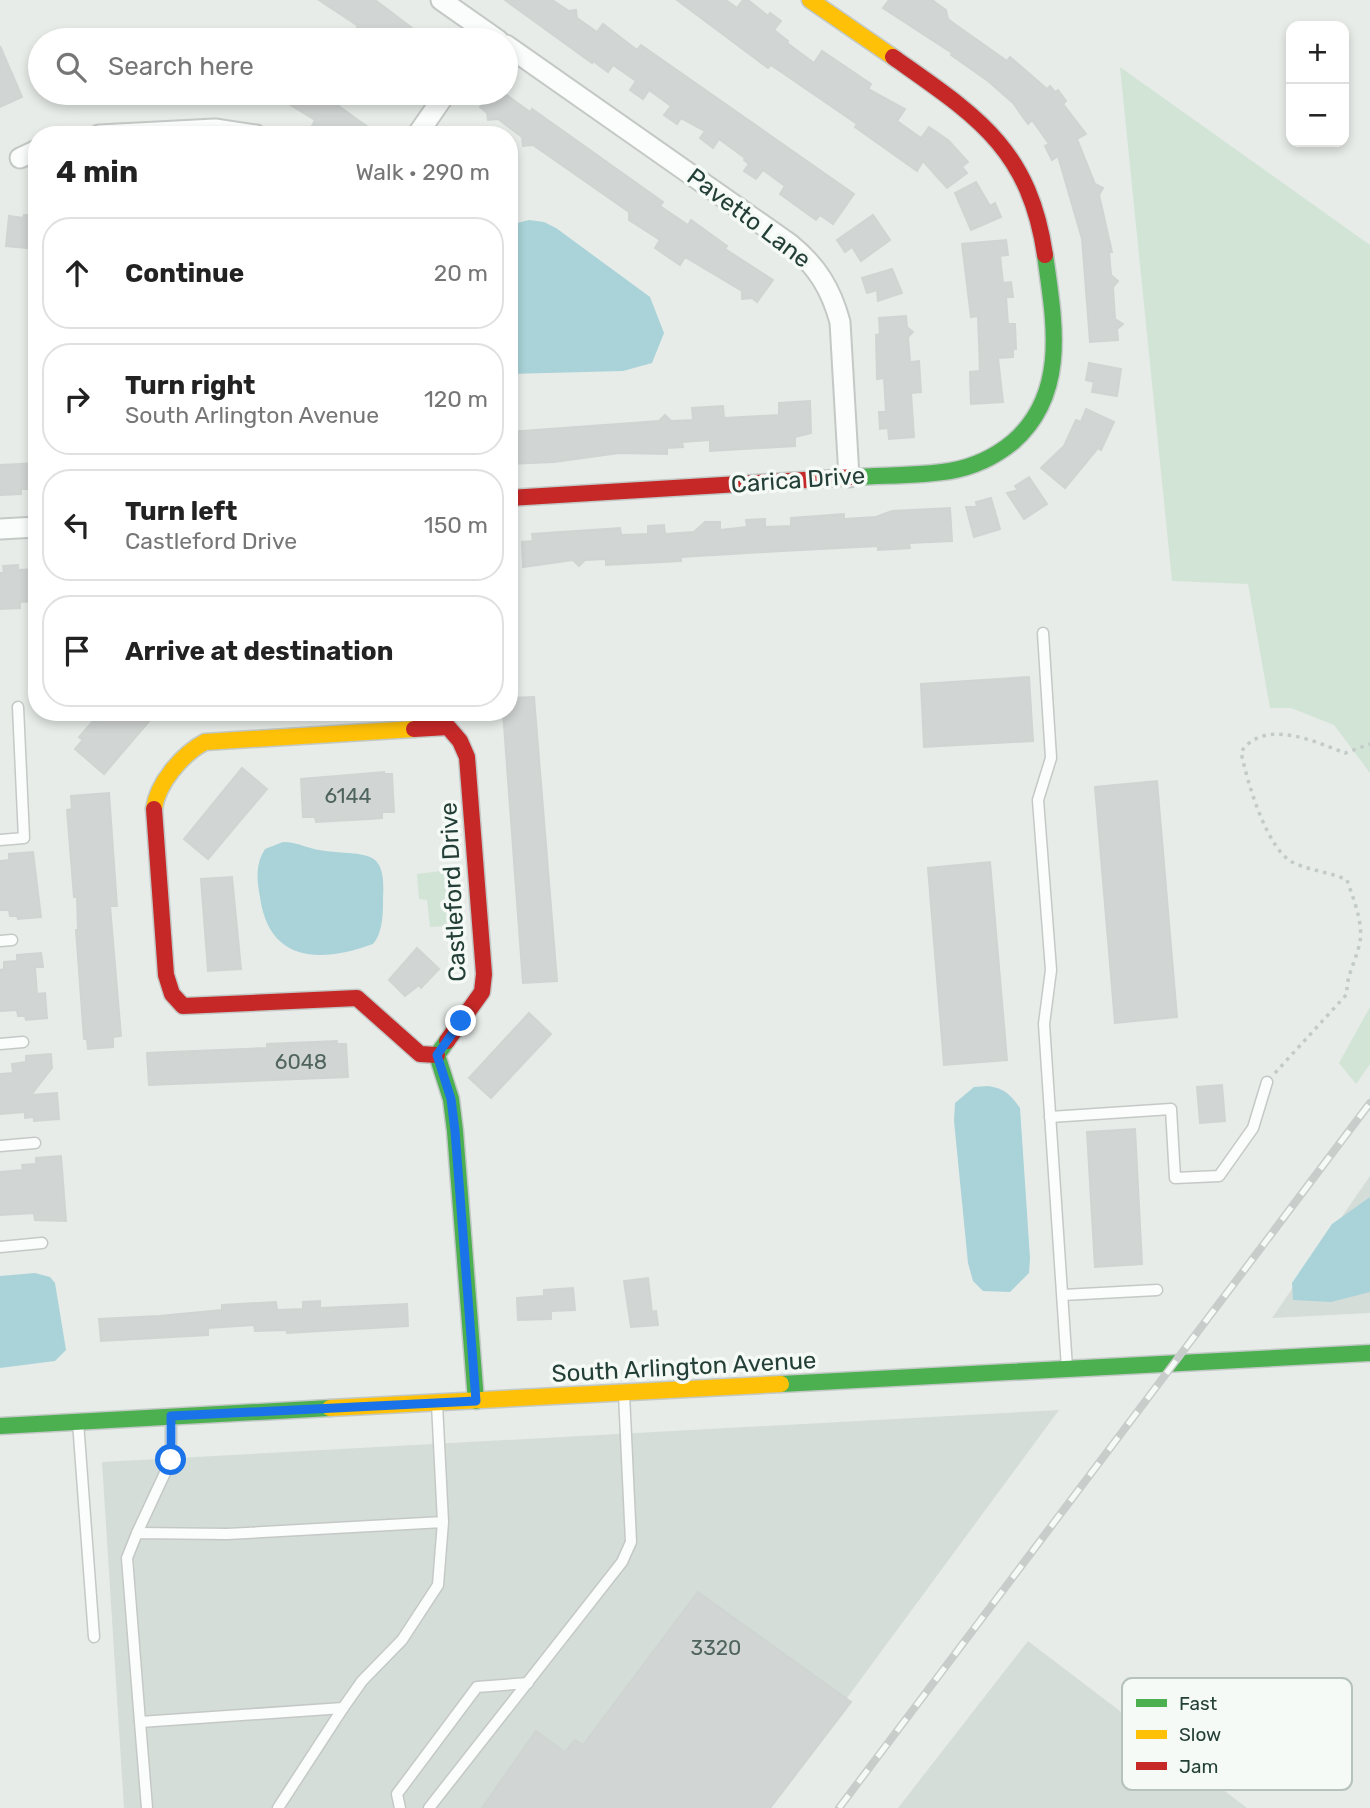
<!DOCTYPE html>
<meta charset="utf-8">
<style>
:root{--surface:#fff;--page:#f2f2f2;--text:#222;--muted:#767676;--line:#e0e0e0}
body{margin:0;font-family:Rubik,sans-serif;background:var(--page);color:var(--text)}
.controls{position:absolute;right:21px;top:21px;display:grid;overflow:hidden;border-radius:14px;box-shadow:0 4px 10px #0003}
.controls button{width:63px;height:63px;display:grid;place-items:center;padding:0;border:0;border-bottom:2px solid var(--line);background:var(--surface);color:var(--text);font:35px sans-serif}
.stop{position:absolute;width:21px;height:21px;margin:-16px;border:5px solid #1a73e8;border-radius:50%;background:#fff}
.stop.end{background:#1a73e8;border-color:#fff;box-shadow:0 2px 7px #0008}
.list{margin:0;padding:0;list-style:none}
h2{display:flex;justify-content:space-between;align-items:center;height:91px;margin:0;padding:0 28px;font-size:30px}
h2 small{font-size:23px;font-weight:400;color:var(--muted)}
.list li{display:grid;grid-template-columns:46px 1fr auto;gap:21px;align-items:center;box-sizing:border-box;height:112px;margin:0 14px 14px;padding:0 14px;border:2px solid var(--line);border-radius:28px}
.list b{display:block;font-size:26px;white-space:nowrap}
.list p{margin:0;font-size:23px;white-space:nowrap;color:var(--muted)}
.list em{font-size:23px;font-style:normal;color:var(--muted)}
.icon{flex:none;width:38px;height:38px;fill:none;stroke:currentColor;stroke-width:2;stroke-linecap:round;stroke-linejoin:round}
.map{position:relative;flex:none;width:1370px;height:1808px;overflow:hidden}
.search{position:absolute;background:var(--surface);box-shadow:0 4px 10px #0003;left:28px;top:28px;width:490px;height:77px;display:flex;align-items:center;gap:18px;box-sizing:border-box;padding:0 24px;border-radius:38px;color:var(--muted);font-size:26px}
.panel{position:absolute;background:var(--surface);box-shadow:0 4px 10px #0003;left:28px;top:126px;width:490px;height:595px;border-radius:28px}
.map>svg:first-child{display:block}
</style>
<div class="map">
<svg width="1370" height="1808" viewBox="0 0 1370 1808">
<rect width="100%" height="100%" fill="#e7ece9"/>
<!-- built -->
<g fill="#d5ddd9">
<polygon points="1370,1176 1370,1313 1272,1318"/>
<polygon points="1059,1410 766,1808 124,1808 102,1462"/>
<polygon points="1028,1641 1247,1808 898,1808"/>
</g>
<!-- green -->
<g fill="#d1e4d6">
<polygon points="1120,67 1370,245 1370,773 1334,725 1291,708 1270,708 1248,584 1172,581"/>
<polygon points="449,870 452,907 446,911 448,926 430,927 427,900 419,899 417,874"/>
<polygon points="1370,1007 1370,1064 1356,1084 1339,1063"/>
</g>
<!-- water -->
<g fill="#a9d3d8">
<polygon points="529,220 544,222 556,228 650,297 664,333 652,363 623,371 509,374 509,225"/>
<path d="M283 842C298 842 311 850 326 851 370 856 387 848 383 903 383 916 382 934 373 944 321 963 269 963 260 897 257 881 255 864 265 849Z"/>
<path d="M988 1086C1004 1088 1011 1095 1020 1108L1030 1258 1029 1273 1010 1292 983 1291 973 1281 968 1263 954 1121 955 1103 974 1087Z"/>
<polygon points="1370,1197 1370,1292 1331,1302 1293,1300 1292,1283 1332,1224"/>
<polygon points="35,1273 50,1277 55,1283 66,1350 55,1361 0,1368 0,1276"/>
</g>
<!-- building -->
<g fill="#d1d5d3" stroke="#cfd5d2" stroke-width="2">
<polygon points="319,0 375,0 428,40 360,40 352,35 358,26"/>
<polygon points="505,0 552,0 569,11 576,10 577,18 597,32 603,24 637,50 641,45 854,194 833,224 820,215 816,220 780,194 785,186 763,170 756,179 744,171 749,164 744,160 745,158 719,139 713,148 700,138 705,131 681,118 677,124 664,115 671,106 649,90 643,99 630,90 636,81 613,65 608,72 593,61 592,63"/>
<polygon points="677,0 726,0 737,8 743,0 748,0 768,16 770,13 781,21 774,30 788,41 787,43 814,63 822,51 871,84 868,89 905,109 897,121 921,138 929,127 948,140 968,162 962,167 967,173 947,188 923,161 917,171 855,127 857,124 771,65 768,68"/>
<polygon points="889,0 932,0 946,10 948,19 956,25 1007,61 1010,57 1047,89 1050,86 1055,92 1058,90 1066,101 1063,104 1086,134 1077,139 1095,184 1103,188 1099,195 1112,252 1109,252 1111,275 1118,281 1113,287 1115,319 1123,324 1117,329 1118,340 1090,342 1082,239 1058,156 1052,160 1045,146 1049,144 1032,120 1028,124 1013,103 988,81 951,55 952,53 883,8"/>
<polygon points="0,46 22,97 0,107"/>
<polygon points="271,93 332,94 333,102 379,135 327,135 312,126 315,120"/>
<polygon points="490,93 504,93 530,112 532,109 663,202 660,206 688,225 691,220 727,246 725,249 773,280 757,302 752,298 742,299 742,291 685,257 680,265 655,248 660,240 629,220 629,212 533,145 523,146 522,137 498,119 488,120 487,113 480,107"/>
<polygon points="976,182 990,206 995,203 1001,217 971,230 955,193"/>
<polygon points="24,215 37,216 37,249 6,246 9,216 23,218"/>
<polygon points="873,215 890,240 861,261 852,247 845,252 837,240"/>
<polygon points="1006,240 1008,255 1000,256 1003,283 1011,282 1013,297 1006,297 1008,324 1015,324 1016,349 1013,349 1013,357 998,358 1003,402 971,404 970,372 980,371 978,316 971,317 962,244"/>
<polygon points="892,269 902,293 878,301 877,290 867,293 862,278"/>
<polygon points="906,316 907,327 913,332 908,337 910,362 919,361 921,392 911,393 914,437 889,439 888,428 880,429 879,412 886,412 884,378 877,379 876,335 880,334 879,318"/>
<polygon points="1089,363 1121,369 1117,396 1092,392 1094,382 1086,380"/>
<polygon points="810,401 811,433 795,437 795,446 710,451 710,440 682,442 683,447 667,448 667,454 619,453 554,462 509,464 509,432 659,421 665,415 671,421 693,420 692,408 723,406 724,418 779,415 779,403"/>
<polygon points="1086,409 1114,422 1101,450 1098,448 1065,488 1041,468 1064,446 1076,420 1081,422"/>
<polygon points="37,463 37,489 21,489 21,494 0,495 0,465"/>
<polygon points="1029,477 1047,504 1024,519 1007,493 1018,490 1015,486"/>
<polygon points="991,498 1000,529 974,537 966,507 977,507 976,502"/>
<polygon points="950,508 952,541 909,543 910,548 878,550 878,546 782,551 681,557 681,561 606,565 606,559 585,560 579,566 573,560 523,567 522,542 533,541 532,534 620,528 621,535 648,534 648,526 664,525 665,534 694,532 705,522 720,522 720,530 747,527 746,520 765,519 765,527 791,526 791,518 844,514 844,519 876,517 892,511"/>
<polygon points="18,565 18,570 37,569 37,601 20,602 20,608 0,609 0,573 4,573 3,566"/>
<polygon points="1029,677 1033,741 924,747 921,684"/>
<polygon points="534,697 557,981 523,983 503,712 509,712 509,698"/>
<polygon points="107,712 157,712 104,774 75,749 83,740 79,737 94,720 98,723"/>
<polygon points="242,768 267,789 208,859 184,839"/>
<polygon points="384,772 384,774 392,774 394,812 382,812 382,818 369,819 316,822 315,817 303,817 301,779"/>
<polygon points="1157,781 1177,1017 1115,1023 1095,787"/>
<polygon points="109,793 117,906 110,906 121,1036 113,1037 113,1047 88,1049 87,1039 84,1039 76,930 78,930 77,897 74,897 67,810 72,809 71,796"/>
<polygon points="33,852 41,917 18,919 17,916 10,916 9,910 0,910 0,861 9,860 9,854"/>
<polygon points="990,862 1007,1060 944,1065 928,868"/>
<polygon points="232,877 241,969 208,971 201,879"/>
<polygon points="417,948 439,969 421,988 419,985 405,996 389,980"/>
<polygon points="41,953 43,967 35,967 37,994 45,993 47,1018 26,1020 25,1016 18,1016 17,1010 0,1011 0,970 4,969 4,962 17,961 17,955"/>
<polygon points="529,1013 551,1034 491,1098 469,1078"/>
<polygon points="337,1041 337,1044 346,1044 348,1077 149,1085 147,1053 267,1048 267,1044"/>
<polygon points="51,1054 52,1068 31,1095 57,1093 59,1119 34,1121 34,1117 25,1118 25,1112 0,1114 0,1074 13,1073 12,1064 26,1062 26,1056"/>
<polygon points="1222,1085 1225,1121 1200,1123 1197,1087"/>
<polygon points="1135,1129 1142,1264 1095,1267 1087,1132"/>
<polygon points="61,1156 66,1221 35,1220 34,1213 0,1215 0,1172 23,1170 22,1165 36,1164 36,1158"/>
<polygon points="648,1278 652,1312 656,1311 658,1325 631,1327 624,1281"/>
<polygon points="573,1288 575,1310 551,1311 551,1319 518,1320 517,1298 544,1296 544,1290"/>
<polygon points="320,1301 320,1308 407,1304 408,1326 287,1333 287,1330 255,1331 254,1325 208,1328 208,1335 101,1341 99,1319 159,1316 222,1310 222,1305 276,1302 277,1310 303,1309 303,1302"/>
<polygon points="698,1592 851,1702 770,1808 482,1808 536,1731 565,1752 575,1740 583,1745"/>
</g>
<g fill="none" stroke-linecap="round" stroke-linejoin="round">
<!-- lane casing -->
<g stroke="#c4c9c6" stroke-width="13">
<g id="lane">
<polyline points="1043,633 1051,758 1038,800 1051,970 1044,1024 1067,1368"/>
<polyline points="0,840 24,838 18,707"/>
<polyline points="0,941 12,940"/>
<polyline points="0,1044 23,1042"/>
<polyline points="1050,1117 1171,1109 1175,1178 1219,1176 1253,1128 1267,1082"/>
<polyline points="0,1146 35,1143"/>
<polyline points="0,1247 42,1243"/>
<polyline points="1063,1295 1157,1290"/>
<polyline points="437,1404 443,1522 227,1534 137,1533 127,1558 140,1722 343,1708 362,1681 402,1640 438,1585 443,1522"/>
<polyline points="78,1422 94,1637"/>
<polyline points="137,1533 171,1460 171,1419"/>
<polyline points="140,1722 147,1808"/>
<polyline points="278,1808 343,1708"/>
<polyline points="400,1808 397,1794 477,1687 528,1683"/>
<polyline points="429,1808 622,1562 631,1542 624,1394"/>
</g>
</g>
<!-- street casing -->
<g stroke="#c4c9c6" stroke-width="23">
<g id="street">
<polyline points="441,0 498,40"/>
<path d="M506 45 790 244C817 266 831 289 840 322L849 477"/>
<polyline points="99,135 215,129 256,135"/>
<polyline points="417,135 446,93"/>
<polyline points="20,158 37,150"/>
<polyline points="0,529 37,527"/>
</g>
</g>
<!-- fast casing -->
<g stroke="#c2c9c6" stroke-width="19">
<g id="fast">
<path d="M854 477C885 475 919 476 950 471 973 467 996 456 1013 442 1069 393 1054 320 1045 255"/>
<polyline points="447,1041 437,1055 451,1099 455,1131 476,1401"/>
<polyline points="781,1384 1370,1353"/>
<polyline points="0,1426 330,1408"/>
</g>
</g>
<!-- slow casing -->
<g stroke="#c2c9c6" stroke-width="19">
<g id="slow">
<polyline points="810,0 893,57"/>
<path d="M154 809C157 784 182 754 205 742L414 729"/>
<polyline points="330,1408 781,1384"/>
</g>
</g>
<!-- jam casing -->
<g stroke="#c2c9c6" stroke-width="19">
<g id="jam">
<path d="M893 57C975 115 1029 147 1045 255"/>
<polyline points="509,498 854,477"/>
<polyline points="414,729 448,727 460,741 467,757 484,974 482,992 447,1041"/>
<polyline points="154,809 166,975 172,994 183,1006 357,998 420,1054 437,1055"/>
</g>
</g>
<!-- path -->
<path stroke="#c2cbc7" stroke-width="3.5" stroke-dasharray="3.5 5" stroke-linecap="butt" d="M1275 1073 1347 994C1346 976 1355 963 1359 946 1365 926 1353 898 1347 880 1330 872 1311 871 1294 863 1267 851 1247 781 1241 752 1264 718 1314 741 1345 753L1370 744"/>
<!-- lane -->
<use href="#lane" stroke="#fbfcfc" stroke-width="10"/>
<!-- street -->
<use href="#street" stroke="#fbfcfc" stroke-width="19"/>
<!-- fast -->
<use href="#fast" stroke="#4caf50" stroke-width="16"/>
<!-- slow -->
<use href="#slow" stroke="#ffc107" stroke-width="16"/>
<!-- jam -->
<use href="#jam" stroke="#c62828" stroke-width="16"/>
<!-- rail casing -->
<g stroke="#c8ccca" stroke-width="8">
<polyline id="rail" points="839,1808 1370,1103"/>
</g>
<!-- rail -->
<use href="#rail" stroke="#f5faf7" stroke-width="5" stroke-dasharray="16" stroke-linecap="butt"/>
</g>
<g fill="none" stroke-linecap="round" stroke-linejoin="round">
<!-- route -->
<polyline stroke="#1a73e8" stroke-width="9" points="171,1460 171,1416 476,1401 455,1131 451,1099 437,1055 461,1021"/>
</g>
<g text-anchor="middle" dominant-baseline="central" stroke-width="7" stroke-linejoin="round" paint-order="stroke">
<!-- number labels -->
<g font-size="21" fill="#4f645e">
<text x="348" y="795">6144</text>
<text x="301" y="1061">6048</text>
<text x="716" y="1647">3320</text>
</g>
<!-- street labels -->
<g font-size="24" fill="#243f37" stroke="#f5faf7">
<text transform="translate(749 218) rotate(37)">Pavetto Lane</text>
<text transform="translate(798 480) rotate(-4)">Carica Drive</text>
<text transform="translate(453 892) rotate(-93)">Castleford Drive</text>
<text transform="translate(684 1367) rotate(-3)">South Arlington Avenue</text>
</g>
</g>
<!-- legend -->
<rect x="1122" y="1678" width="230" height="112" rx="10" fill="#f5faf7" stroke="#b6c2bd" stroke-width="2"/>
<rect x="1136" y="1699" width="31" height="8" fill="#4caf50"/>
<rect x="1136" y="1730" width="31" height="9" fill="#ffc107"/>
<rect x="1136" y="1762" width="31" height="8" fill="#c62828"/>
<g font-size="19" fill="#243f37">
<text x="1179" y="1710">Fast</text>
<text x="1179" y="1741">Slow</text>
<text x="1179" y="1773">Jam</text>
</g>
</svg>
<div class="controls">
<button>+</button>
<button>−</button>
</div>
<div class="stop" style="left:171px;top:1460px"></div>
<div class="stop end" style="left:461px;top:1021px"></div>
<div class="search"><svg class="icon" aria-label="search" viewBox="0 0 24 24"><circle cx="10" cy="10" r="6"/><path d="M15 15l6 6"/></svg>Search here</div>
<section class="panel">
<h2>4 min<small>Walk · 290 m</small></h2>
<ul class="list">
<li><svg class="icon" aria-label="ahead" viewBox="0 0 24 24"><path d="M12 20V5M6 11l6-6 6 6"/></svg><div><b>Continue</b></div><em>20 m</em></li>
<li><svg class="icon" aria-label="right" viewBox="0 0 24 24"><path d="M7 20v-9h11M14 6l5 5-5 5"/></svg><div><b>Turn right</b><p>South Arlington Avenue</p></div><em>120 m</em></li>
<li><svg class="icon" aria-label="left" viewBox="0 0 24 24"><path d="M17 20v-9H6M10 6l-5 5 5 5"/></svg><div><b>Turn left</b><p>Castleford Drive</p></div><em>150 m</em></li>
<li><svg class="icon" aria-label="arrive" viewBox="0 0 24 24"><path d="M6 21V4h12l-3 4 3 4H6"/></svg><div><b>Arrive at destination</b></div></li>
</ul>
</section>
</div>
